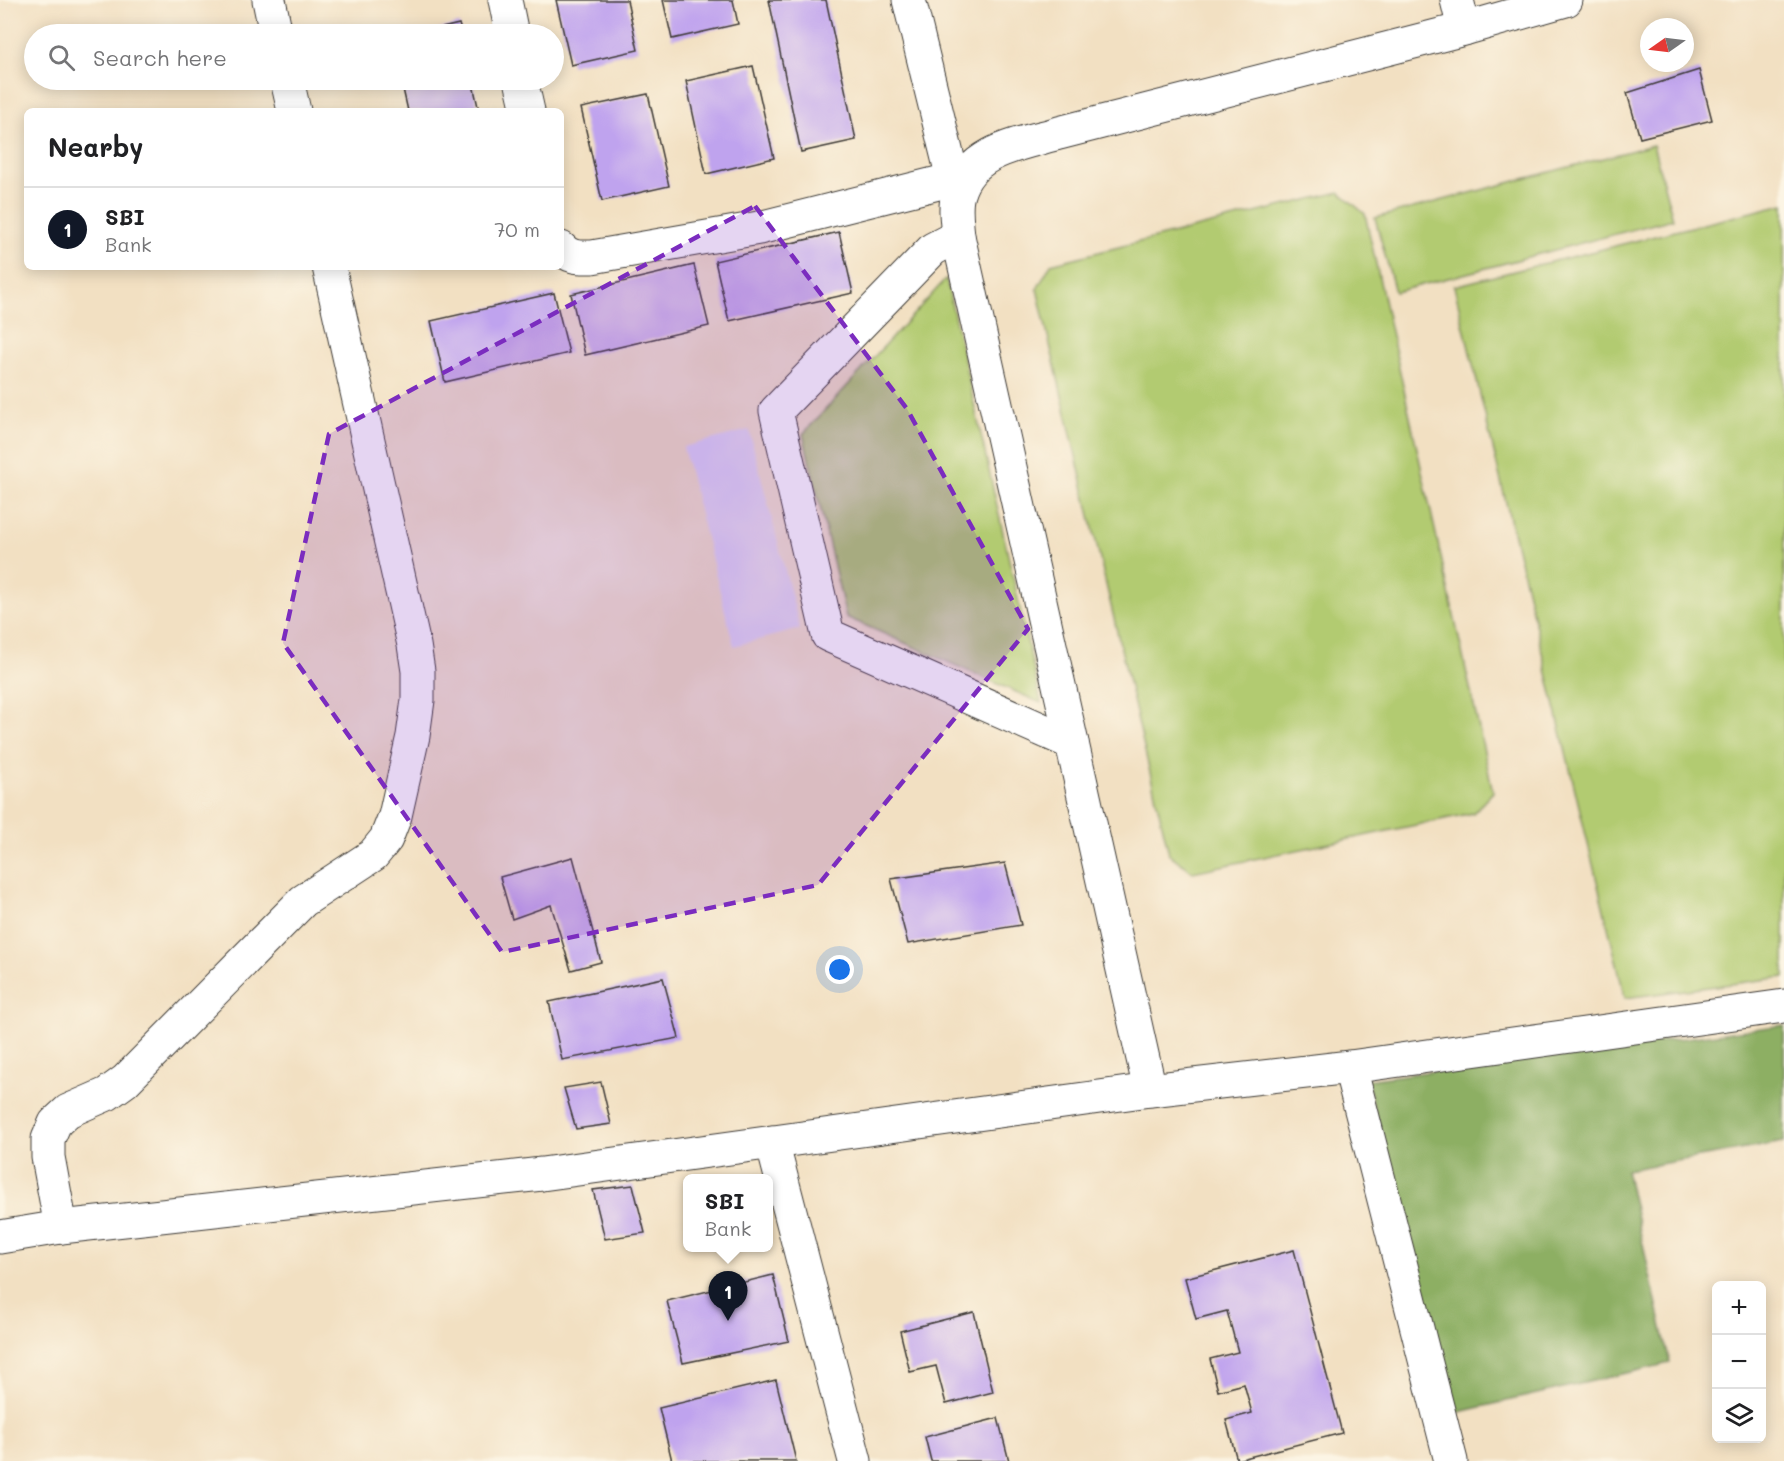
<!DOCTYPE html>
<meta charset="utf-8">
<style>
:root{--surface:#fff;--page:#f6f6f6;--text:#202124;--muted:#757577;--line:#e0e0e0;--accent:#111827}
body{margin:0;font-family:Mali,sans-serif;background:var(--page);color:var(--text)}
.controls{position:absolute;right:18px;bottom:18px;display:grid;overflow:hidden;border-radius:9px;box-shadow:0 3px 15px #0003}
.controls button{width:54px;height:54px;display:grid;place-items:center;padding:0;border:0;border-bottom:2px solid var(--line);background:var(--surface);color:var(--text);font:30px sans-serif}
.compass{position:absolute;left:1640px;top:18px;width:54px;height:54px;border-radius:50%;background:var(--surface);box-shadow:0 3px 15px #0003;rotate:256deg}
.you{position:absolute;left:840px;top:970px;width:21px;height:21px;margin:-15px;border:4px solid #fff;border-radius:50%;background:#1a73e8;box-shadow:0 0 0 9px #1a73e833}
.badge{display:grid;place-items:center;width:39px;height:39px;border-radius:50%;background:var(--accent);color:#fff;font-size:20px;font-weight:700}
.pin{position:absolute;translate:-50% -50px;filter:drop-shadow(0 2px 3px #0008)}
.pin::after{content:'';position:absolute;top:32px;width:21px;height:18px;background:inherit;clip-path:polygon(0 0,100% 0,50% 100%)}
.popup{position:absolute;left:683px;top:1174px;width:90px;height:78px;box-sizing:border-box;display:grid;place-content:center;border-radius:9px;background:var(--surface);filter:drop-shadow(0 2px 4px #0005);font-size:20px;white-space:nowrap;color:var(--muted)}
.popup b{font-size:22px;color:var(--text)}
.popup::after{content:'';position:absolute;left:50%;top:100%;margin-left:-12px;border:12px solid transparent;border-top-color:var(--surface)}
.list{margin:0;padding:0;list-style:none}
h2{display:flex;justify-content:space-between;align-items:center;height:78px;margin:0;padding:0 24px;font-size:26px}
h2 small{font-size:20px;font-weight:400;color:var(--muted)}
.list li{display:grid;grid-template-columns:39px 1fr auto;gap:18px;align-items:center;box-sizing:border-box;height:84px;padding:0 24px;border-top:2px solid var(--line)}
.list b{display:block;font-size:22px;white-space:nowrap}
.list p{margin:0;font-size:20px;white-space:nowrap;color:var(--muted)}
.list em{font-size:20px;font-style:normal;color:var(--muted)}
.icon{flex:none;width:33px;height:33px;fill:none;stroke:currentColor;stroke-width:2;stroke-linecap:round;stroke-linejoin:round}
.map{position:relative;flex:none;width:1784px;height:1461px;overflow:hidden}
.search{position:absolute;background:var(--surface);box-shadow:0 3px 15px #0003;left:24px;top:24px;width:540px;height:66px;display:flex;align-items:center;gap:15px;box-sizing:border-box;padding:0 21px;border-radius:33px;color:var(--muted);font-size:22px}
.panel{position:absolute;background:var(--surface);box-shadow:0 3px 15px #0003;left:24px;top:108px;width:540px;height:162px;border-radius:9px}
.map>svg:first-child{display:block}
</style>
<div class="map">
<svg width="1784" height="1461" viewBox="0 0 1784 1461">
<rect width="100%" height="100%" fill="#fcf5e5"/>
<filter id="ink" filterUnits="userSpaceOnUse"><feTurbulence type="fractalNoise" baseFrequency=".0167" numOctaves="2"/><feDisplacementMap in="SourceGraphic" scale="12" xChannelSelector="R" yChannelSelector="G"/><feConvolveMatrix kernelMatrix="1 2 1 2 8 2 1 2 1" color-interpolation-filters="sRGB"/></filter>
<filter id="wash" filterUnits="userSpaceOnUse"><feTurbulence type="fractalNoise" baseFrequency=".008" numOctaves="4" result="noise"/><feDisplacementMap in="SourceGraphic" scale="24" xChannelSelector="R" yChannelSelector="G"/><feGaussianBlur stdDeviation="1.35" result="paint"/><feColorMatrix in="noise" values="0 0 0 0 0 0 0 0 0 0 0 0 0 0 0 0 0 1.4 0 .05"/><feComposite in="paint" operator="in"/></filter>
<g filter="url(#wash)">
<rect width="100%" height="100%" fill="#f2e0c2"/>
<!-- built -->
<polygon fill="#ded5f5" points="749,430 800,629 734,646 683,447"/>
<!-- green -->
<g fill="#b2cb71" stroke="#677446" stroke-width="1.5">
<polygon points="1653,145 1673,219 1395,292 1375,218"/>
<polygon points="1339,192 1365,214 1493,792 1473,813 1193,872 1169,854 1037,289 1051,264"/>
<polygon points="1784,204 1784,977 1625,998 1454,286"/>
<polygon points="946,279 1041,702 1041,703 846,617 803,434"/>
</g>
<!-- forest -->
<polygon fill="#8daf63" stroke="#546640" stroke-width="1.5" points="1784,1025 1784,1142 1626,1170 1670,1363 1451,1414 1367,1080"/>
<g id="blocks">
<!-- building -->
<g fill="#bfa3ee">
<polygon points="556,0 627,0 638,50 571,65"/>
<polygon points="663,0 733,0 738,24 672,39"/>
<polygon points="769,0 826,0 856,140 801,152"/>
<polygon points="459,24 462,34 417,34"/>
<polygon points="753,66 774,158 706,174 686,81"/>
<polygon points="1699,70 1712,120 1640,138 1627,93"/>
<polygon points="401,80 472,80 479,111 408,111"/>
<polygon points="648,94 669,186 602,201 581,108"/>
<polygon points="839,232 853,293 729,321 715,261"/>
<polygon points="694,265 709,326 585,355 571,294"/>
<polygon points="554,293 569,353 445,382 431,321"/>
<polygon points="573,857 601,962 571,970 551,905 512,919 500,877"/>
<polygon points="1005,863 1021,925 908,944 891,879"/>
<polygon points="663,978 679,1038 562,1060 549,1002"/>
<polygon points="601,1082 611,1124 576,1129 564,1088"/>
<polygon points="633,1185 645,1233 605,1239 593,1190"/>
<polygon points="1294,1250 1342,1433 1237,1460 1226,1420 1252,1413 1244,1384 1218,1391 1210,1359 1238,1352 1227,1311 1196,1319 1185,1278"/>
<polygon points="773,1275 789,1341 683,1363 667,1301"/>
<polygon points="974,1312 993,1392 946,1404 936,1366 910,1372 900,1331"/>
<polygon points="776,1380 796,1461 672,1461 659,1408"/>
<polygon points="998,1418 1009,1461 931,1461 925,1437"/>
</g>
</g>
</g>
<g filter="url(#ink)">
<use href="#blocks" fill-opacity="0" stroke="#3c3935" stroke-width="1.5"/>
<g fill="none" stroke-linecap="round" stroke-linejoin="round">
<!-- minor casing -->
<g stroke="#3c3935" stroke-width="35">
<g id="minor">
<polyline points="269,0 276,34"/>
<polyline points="505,0 512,34"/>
<polyline points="909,0 957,195"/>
<polyline points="1457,0 1464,29"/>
<polyline points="287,80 294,111"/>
<polyline points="521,80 528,111"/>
<polyline points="958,236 933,249 776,411 828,635 1072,743"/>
<path d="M561 248C570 258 579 257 592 257L759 228 954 179"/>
<polyline points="1350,1067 1451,1461"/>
<path d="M1150 1090 958 236C957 223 954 207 958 194 970 150 1021 144 1059 133L1464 29 1566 0"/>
<polyline points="772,1142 855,1461"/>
<polyline points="61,1227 542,1174 1150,1090 1350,1067 1784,1006"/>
<polyline points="0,1237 61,1227 48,1157 48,1139 55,1123 68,1111 107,1094 125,1081 303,901 373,855 386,839 395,816 413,736 418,700 418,671 414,645 329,267"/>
</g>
</g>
<!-- minor -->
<use href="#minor" stroke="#fff" stroke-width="33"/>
</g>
</g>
<!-- marked area -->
<path fill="#7b2cbf" fill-opacity="0.2" stroke="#7b2cbf" stroke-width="4.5" stroke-dasharray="12 8" stroke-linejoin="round" d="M755 206 907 409 1028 629 818 885 502 952 283 643 329 434Z"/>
</svg>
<div class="controls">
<button>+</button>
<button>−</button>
<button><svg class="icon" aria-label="layers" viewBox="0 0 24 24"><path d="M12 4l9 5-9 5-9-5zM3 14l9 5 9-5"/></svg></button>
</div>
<svg class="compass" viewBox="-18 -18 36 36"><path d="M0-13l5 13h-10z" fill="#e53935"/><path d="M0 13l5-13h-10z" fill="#757577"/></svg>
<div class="you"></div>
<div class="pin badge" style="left:728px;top:1321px">1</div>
<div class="popup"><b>SBI</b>Bank</div>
<div class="search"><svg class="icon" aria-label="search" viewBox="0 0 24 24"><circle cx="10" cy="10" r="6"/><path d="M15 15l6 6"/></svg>Search here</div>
<section class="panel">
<h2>Nearby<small></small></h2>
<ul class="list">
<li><span class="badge">1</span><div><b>SBI</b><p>Bank</p></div><em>70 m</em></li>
</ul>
</section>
</div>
